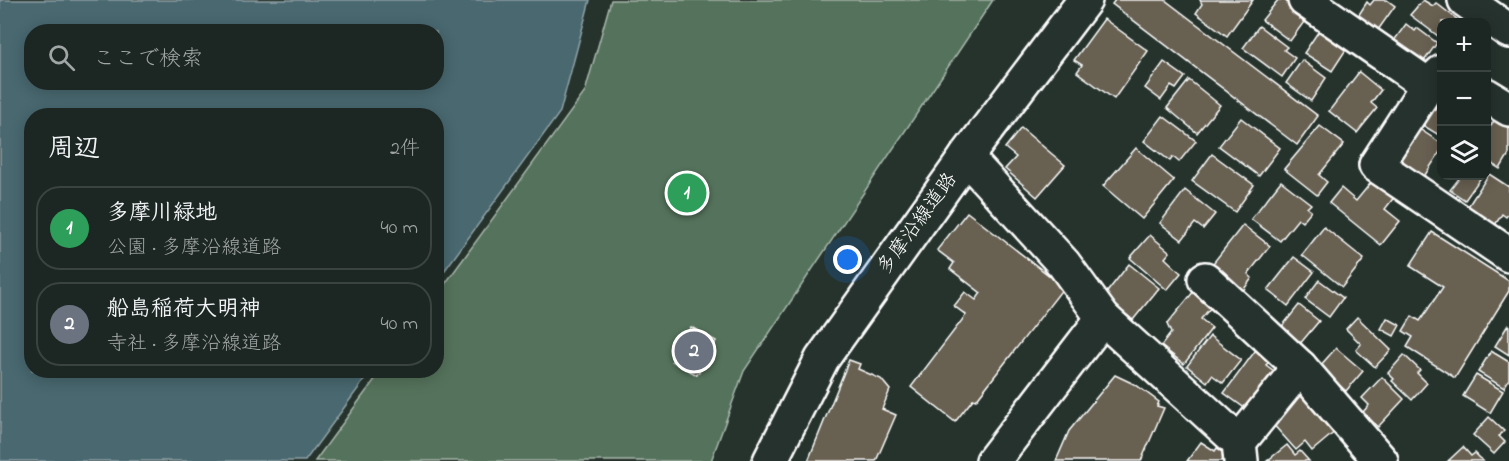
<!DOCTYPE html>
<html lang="ja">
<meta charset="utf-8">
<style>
:root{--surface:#1c2622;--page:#252e2a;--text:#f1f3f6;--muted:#a0a5a5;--line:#3a4340;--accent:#bca0f2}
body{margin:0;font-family:"Indie Flower","Klee One",sans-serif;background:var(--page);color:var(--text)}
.controls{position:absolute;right:18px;top:18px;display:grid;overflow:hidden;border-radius:12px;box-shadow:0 3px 15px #0003}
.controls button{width:54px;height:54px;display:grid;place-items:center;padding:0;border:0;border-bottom:2px solid var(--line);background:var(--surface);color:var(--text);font:30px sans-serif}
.you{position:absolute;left:848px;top:260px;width:21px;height:21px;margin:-15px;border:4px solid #fff;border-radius:50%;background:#1a73e8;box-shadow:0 0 0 9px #1a73e833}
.badge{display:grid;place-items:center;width:39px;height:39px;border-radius:50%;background:var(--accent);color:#fff;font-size:20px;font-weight:700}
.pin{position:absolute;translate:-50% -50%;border:3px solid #fff;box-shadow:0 2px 6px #0006}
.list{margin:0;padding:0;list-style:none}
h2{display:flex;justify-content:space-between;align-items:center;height:78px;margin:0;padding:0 24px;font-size:26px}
h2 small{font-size:20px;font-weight:400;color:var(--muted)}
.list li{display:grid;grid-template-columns:39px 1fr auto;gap:18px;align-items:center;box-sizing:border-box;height:84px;margin:0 12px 12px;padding:0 12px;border:2px solid var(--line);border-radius:24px}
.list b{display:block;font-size:22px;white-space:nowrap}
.list p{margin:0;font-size:20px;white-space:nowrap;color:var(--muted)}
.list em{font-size:20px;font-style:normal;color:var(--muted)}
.icon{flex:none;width:33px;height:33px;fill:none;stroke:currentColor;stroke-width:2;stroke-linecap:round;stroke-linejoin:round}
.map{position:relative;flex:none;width:1509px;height:461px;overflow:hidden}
.search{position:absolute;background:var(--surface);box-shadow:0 3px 15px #0003;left:24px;top:24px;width:420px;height:66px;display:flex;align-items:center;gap:15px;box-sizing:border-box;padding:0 21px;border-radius:24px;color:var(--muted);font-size:22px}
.panel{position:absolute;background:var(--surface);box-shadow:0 3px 15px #0003;left:24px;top:108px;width:420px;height:270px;border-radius:24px}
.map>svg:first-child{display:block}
</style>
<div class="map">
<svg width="1509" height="461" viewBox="0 0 1509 461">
<rect width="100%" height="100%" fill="#26332d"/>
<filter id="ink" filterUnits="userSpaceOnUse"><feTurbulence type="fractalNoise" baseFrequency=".0167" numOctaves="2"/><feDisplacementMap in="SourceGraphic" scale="12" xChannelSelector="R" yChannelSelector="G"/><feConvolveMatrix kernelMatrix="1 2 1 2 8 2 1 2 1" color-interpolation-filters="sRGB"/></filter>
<g filter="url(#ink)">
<!-- green -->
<polygon fill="#55735c" stroke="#aab9ae" stroke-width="1.5" points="611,0 993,0 744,371 711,461 315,461 381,371 436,370 437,295 585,92"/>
<!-- water -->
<path fill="#4a6870" stroke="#92a4a9" stroke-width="1.5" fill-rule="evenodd" d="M0 0H590L560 112 437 281 436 116H32V370L371 371 305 461H0ZM32 32H436V82H32Z"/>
<!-- building -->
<g fill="#686151" stroke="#fff" stroke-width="1.5">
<polygon points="1115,0 1165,0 1318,116 1297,145 1112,4"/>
<polygon points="1253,0 1227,36 1196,13 1202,4 1200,0"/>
<polygon points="1278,0 1284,0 1296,9 1292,13 1304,22 1290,41 1262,20"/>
<polygon points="1374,0 1387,0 1395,6 1378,30 1358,16 1367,2 1370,5"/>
<polygon points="1423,0 1433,6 1436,3 1458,20 1456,22 1442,22 1442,39 1410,15"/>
<polygon points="1104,19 1148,51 1114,99 1077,72 1082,65 1074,60"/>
<polygon points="1406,24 1415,31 1417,28 1437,43 1422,64 1393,42"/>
<polygon points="1259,26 1287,47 1284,50 1295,58 1282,77 1243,48"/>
<polygon points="1322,26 1349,45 1332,71 1304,53"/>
<polygon points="1302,60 1326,78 1311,101 1286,83"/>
<polygon points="1164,62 1185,77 1176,89 1171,86 1161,100 1145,88"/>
<polygon points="1359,72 1381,90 1371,103 1377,108 1357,133 1329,111"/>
<polygon points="1189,80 1220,105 1197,133 1167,108"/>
<polygon points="1442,98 1442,137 1424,126"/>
<polygon points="1163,116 1196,141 1179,162 1173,157 1170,161 1144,141"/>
<polygon points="1497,116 1509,124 1509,154 1500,169 1486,160 1486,133"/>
<polygon points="1241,118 1280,148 1259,176 1219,146"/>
<polygon points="1320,126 1344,144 1319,175 1327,182 1317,195 1284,169"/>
<polygon points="1021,128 1065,165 1037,197 1005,169 1016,157 1005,148"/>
<polygon points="1418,128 1442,144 1442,149 1419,184 1393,170"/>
<polygon points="1136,148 1174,180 1142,219 1103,186"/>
<polygon points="1212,154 1254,185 1235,212 1192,181"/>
<polygon points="1489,174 1509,187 1509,213 1506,217 1502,214 1495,225 1467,208"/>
<polygon points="1461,176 1482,176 1465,200 1450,190"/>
<polygon points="1374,179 1395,196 1385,209 1400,221 1381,245 1329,203 1341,188 1356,201"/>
<polygon points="1281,181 1311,204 1307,208 1311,211 1302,222 1298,219 1280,241 1251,219"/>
<polygon points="1185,190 1215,214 1203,229 1195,223 1182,240 1160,223"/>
<polygon points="967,212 1064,287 976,400 973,399 955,422 911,387 966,315 954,306 965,292 976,300 981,293 950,269 954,263 937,250"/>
<polygon points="1243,225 1270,246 1248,274 1252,278 1242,292 1210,267"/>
<polygon points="1324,227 1364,259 1342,287 1302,255"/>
<polygon points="1432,232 1509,281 1509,291 1455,378 1407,347 1413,337 1403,331 1412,316 1420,321 1443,287 1410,266"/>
<polygon points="1150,235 1170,252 1165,258 1181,273 1167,290 1130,258"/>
<polygon points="1294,257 1314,272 1288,306 1268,290"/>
<polygon points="1129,264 1159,288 1133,320 1104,296"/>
<polygon points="1319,280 1343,298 1329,317 1305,299"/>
<polygon points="1194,291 1212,306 1201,319 1212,328 1184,364 1161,346 1171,333 1167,324"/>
<polygon points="1299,305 1319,321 1299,345 1280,329"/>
<polygon points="1357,317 1391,350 1375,367 1356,350 1361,344 1346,329"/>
<polygon points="1387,318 1400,325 1394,336 1381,329"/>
<polygon points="1508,325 1509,326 1509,355 1495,346"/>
<polygon points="691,327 716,341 697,375 672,361"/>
<polygon points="1210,336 1241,360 1223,383 1212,375 1207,382 1187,366"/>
<polygon points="1258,347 1272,358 1266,365 1278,374 1250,412 1224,393"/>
<polygon points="1336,348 1363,371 1346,391 1319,367"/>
<polygon points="1491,351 1509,362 1509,379 1504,388 1478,372"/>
<polygon points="1404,355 1420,370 1417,373 1427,383 1412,400 1392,381 1394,379 1388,373"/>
<polygon points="849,360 860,364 858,369 881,379 890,390 882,409 896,415 876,461 808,461"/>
<polygon points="1115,375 1136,385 1159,402 1157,406 1164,408 1141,461 1056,461 1069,431"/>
<polygon points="1476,375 1503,391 1490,413 1463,396"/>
<polygon points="1382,377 1404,399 1378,427 1363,412 1369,405 1362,398"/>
<polygon points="1301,388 1337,430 1312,451 1305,442 1296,450 1271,422"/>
<polygon points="1489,417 1504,431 1499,436 1505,442 1494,454 1473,435"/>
<polygon points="1201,442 1215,451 1217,448 1236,461 1187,461"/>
<polygon points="1287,445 1295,455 1300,451 1309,461 1267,461"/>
<polygon points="1463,447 1471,456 1475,453 1483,461 1448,461"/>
</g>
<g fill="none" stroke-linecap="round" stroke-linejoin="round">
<!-- minor casing -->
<g stroke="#fff" stroke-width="38">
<g id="minor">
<polyline points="1305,0 1428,85"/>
<polyline points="1465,0 1509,31"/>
<polyline points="1442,72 1428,85 1376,165 1509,255"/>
<polyline points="1486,95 1509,109"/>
<polyline points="966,157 1064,264 1103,318 1239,442 1241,461"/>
<polyline points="1205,279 1300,367 1381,461"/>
<polyline points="1239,442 1300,367"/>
<polyline points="993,461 1103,318"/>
</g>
</g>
<!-- major casing -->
<g stroke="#fff" stroke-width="38">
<polyline id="major" points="770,461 822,359 966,157 1085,0"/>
</g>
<!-- minor -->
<use href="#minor" stroke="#26332d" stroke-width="33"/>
<!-- major -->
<use href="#major" stroke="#26332d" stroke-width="33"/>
</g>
</g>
<g text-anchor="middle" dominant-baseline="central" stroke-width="5" stroke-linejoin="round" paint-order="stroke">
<!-- street labels -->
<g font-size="20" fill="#fff" stroke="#26332d">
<text transform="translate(918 224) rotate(-54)">多摩沿線道路</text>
</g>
</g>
</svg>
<div class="controls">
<button>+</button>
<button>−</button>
<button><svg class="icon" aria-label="layers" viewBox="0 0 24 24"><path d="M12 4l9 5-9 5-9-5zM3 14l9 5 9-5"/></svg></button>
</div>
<div class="you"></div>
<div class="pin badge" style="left:687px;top:193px;background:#2e9e5b">1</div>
<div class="pin badge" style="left:694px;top:351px;background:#6b7280">2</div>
<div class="search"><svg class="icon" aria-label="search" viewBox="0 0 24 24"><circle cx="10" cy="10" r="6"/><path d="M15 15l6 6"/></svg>ここで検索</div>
<section class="panel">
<h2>周辺<small>2件</small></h2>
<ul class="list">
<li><span class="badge" style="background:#2e9e5b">1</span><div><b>多摩川緑地</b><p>公園 · 多摩沿線道路</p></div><em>40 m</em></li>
<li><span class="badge" style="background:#6b7280">2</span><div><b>船島稲荷大明神</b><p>寺社 · 多摩沿線道路</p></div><em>40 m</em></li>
</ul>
</section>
</div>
